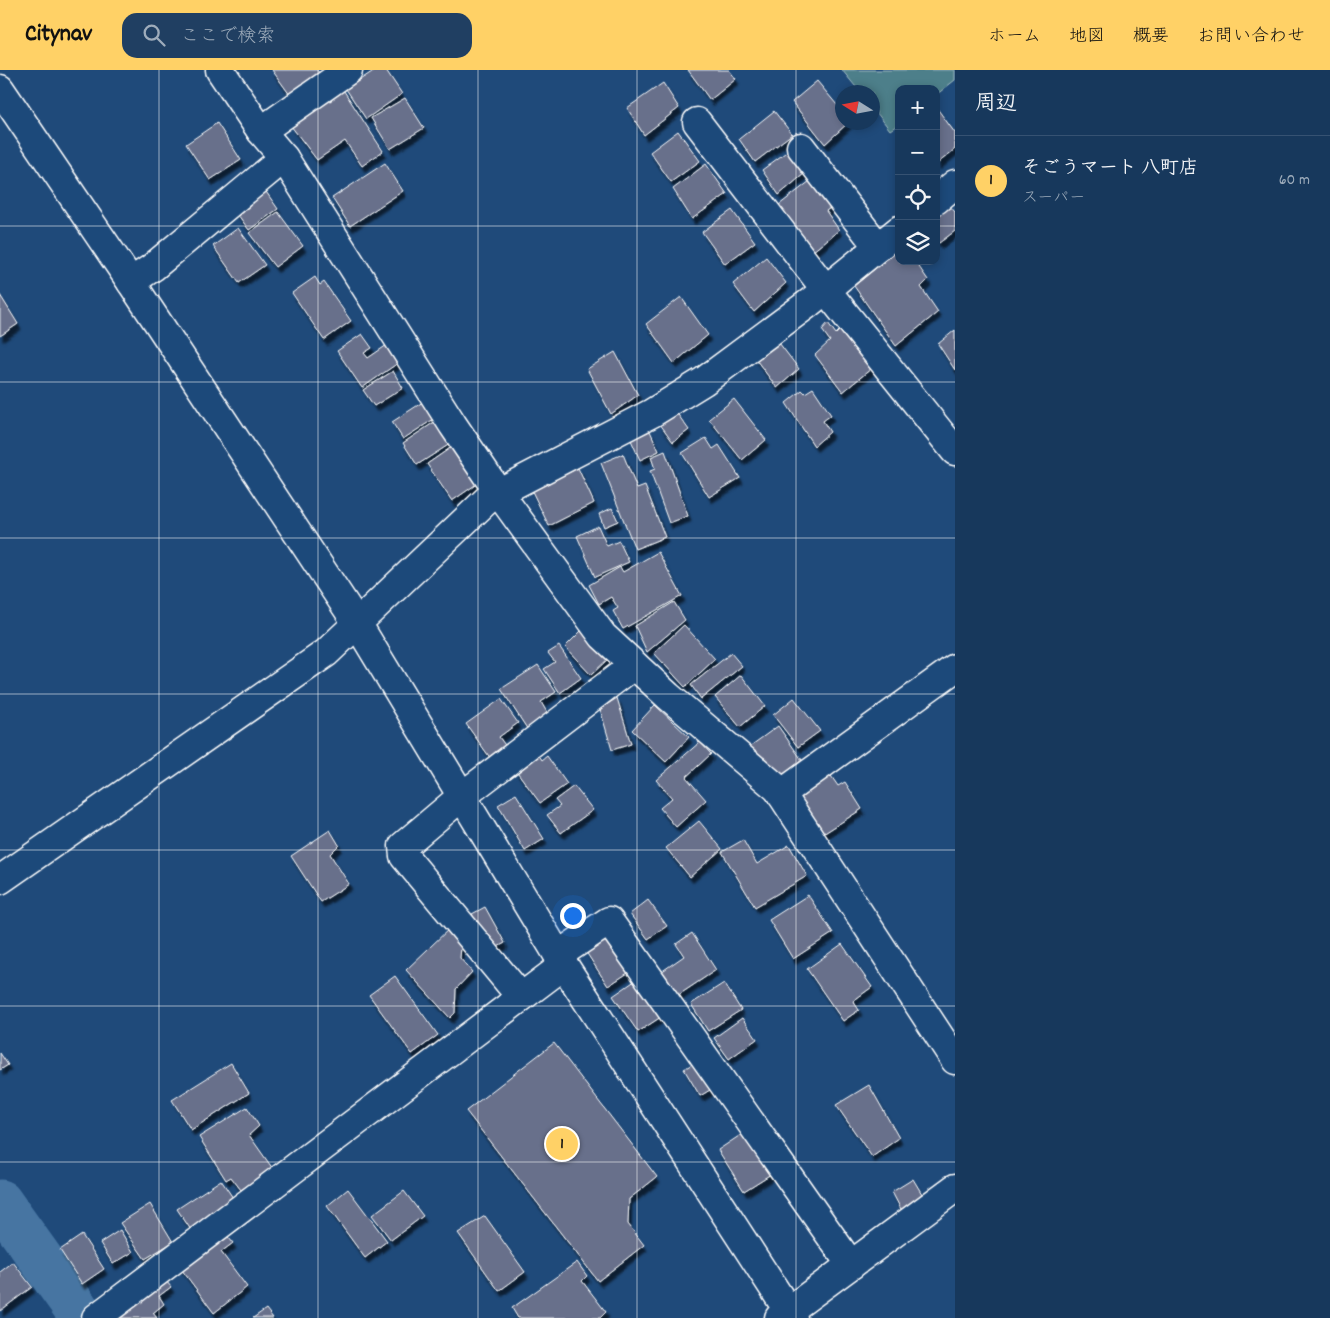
<!DOCTYPE html>
<html lang="ja">
<meta charset="utf-8">
<style>
:root{--surface:#17385c;--page:#203f62;--text:#f1f3f6;--muted:#9eacbb;--line:#365272;--accent:#ffd166}
body{margin:0;font-family:Dekko,"Klee One",sans-serif;background:var(--page);color:var(--text)}
.controls{position:absolute;right:15px;top:15px;display:grid;overflow:hidden;border-radius:10px;box-shadow:0 2px 8px #0003}
.controls button{width:45px;height:45px;display:grid;place-items:center;padding:0;border:0;border-bottom:1px solid var(--line);background:var(--surface);color:var(--text);font:25px sans-serif}
.compass{position:absolute;left:835px;top:15px;width:45px;height:45px;border-radius:50%;background:var(--surface);box-shadow:0 2px 8px #0003;rotate:281deg}
.you{position:absolute;left:572px;top:845px;width:18px;height:18px;margin:-12px;border:4px solid #fff;border-radius:50%;background:#1a73e8;box-shadow:0 0 0 8px #1a73e833}
.badge{display:grid;place-items:center;width:32px;height:32px;border-radius:50%;background:var(--accent);color:#111;font-size:16px;font-weight:700}
.pin{position:absolute;translate:-50% -50%;border:2px solid #fff;box-shadow:0 1px 5px #0006}
.list{margin:0;padding:0;list-style:none}
h2{display:flex;justify-content:space-between;align-items:center;height:65px;margin:0;padding:0 20px;font-size:21px}
h2 small{font-size:16px;font-weight:400;color:var(--muted)}
.list li{display:grid;grid-template-columns:32px 1fr auto;gap:15px;align-items:center;box-sizing:border-box;height:90px;padding:0 20px;border-top:1px solid var(--line)}
.list b{display:block;font-size:19px;white-space:nowrap}
.list p{margin:0;font-size:16px;white-space:nowrap;color:var(--muted)}
.list em{font-size:16px;font-style:normal;color:var(--muted)}
.icon{flex:none;width:28px;height:28px;fill:none;stroke:currentColor;stroke-width:2;stroke-linecap:round;stroke-linejoin:round}
.map{position:relative;flex:none;width:955px;height:1248px;overflow:hidden}
header{display:flex;align-items:center;gap:30px;box-sizing:border-box;height:70px;padding:0 25px;background:var(--accent);color:#111}
header strong{font-size:24px}
nav{display:flex;gap:28px;margin-inline-start:auto;font-size:18px}
.search{width:350px;height:45px;background:var(--page);display:flex;align-items:center;gap:12px;box-sizing:border-box;padding:0 18px;border-radius:15px;color:var(--muted);font-size:19px}
main{display:flex}
aside{flex:1;background:var(--surface)}
.map>svg:first-child{display:block}
</style>
<header>
<strong>Citynav</strong>
<div class="search"><svg class="icon" aria-label="search" viewBox="0 0 24 24"><circle cx="10" cy="10" r="6"/><path d="M15 15l6 6"/></svg>ここで検索</div>
<nav><a>ホーム</a><a>地図</a><a>概要</a><a>お問い合わせ</a></nav>
</header>
<main>
<div class="map">
<svg width="955" height="1248" viewBox="0 0 955 1248">
<defs>
<filter id="shadow"><feDropShadow dx="3" dy="5.5" stdDeviation="1" flood-color="#0009"/></filter>
</defs>
<rect width="100%" height="100%" fill="#1f4a7a"/>
<filter id="ink" filterUnits="userSpaceOnUse"><feTurbulence type="fractalNoise" baseFrequency=".02" numOctaves="2"/><feDisplacementMap in="SourceGraphic" scale="10" xChannelSelector="R" yChannelSelector="G"/><feConvolveMatrix kernelMatrix="1 2 1 2 8 2 1 2 1" color-interpolation-filters="sRGB"/></filter>
<g filter="url(#ink)">
<!-- green -->
<polygon fill="#4d7f8a" stroke="#a6bfc4" points="842,0 955,0 955,10 936,25 936,19 899,19 899,54 890,60 873,38 872,22 860,22"/>
<g fill="none" stroke-linecap="round" stroke-linejoin="round">
<!-- river -->
<polyline stroke="#4675a2" stroke-width="45" points="0,1132 83,1248"/>
</g>
<!-- building -->
<g fill="#676f8b" stroke="#fff" filter="url(#shadow)">
<polygon points="272,0 317,0 320,4 290,25"/>
<polygon points="375,0 386,0 402,24 366,49 346,19"/>
<polygon points="688,0 729,0 736,9 710,30"/>
<polygon points="817,11 842,41 842,52 849,52 825,74 792,32"/>
<polygon points="663,13 679,38 644,65 627,38"/>
<polygon points="342,18 383,81 362,96 345,71 317,90 291,56"/>
<polygon points="405,28 424,58 390,79 371,48"/>
<polygon points="936,37 955,63 955,79 937,94"/>
<polygon points="774,41 792,64 755,92 739,69"/>
<polygon points="217,53 241,90 210,110 186,74"/>
<polygon points="678,61 700,91 671,112 650,82"/>
<polygon points="789,80 805,103 779,125 762,100"/>
<polygon points="385,93 403,121 350,156 332,128"/>
<polygon points="706,94 727,124 692,149 673,119"/>
<polygon points="810,111 830,138 826,141 839,160 812,182 779,135"/>
<polygon points="262,116 278,139 249,160 233,138"/>
<polygon points="949,135 955,142 955,161 939,173 936,169 936,146"/>
<polygon points="732,140 755,172 725,194 702,162"/>
<polygon points="278,142 303,176 275,197 249,163"/>
<polygon points="238,158 265,195 239,213 213,176"/>
<polygon points="899,179 899,191 915,191 928,210 921,217 938,242 896,276 854,216"/>
<polygon points="766,187 786,213 754,242 733,214"/>
<polygon points="315,207 320,215 324,212 351,251 324,270 292,223"/>
<polygon points="0,225 18,254 0,266"/>
<polygon points="681,227 708,265 674,293 646,254"/>
<polygon points="828,253 836,264 841,259 872,298 843,322 815,285 830,271 822,260"/>
<polygon points="955,260 955,300 938,274"/>
<polygon points="362,264 372,278 364,283 368,288 387,275 398,293 362,318 337,281"/>
<polygon points="776,269 799,299 777,318 754,287"/>
<polygon points="615,282 638,325 611,344 587,299"/>
<polygon points="393,301 403,318 374,336 363,320"/>
<polygon points="813,318 831,345 823,351 830,362 814,376 786,333 802,320 805,323"/>
<polygon points="734,329 766,370 742,390 709,349"/>
<polygon points="426,330 437,347 403,369 392,352"/>
<polygon points="676,342 689,360 673,372 660,354"/>
<polygon points="439,349 453,372 417,395 403,373"/>
<polygon points="650,361 659,381 640,390 631,370"/>
<polygon points="706,368 713,379 719,375 740,408 709,427 682,383"/>
<polygon points="456,374 481,411 452,431 427,394"/>
<polygon points="665,381 688,446 669,453 650,401 655,399 651,387"/>
<polygon points="623,384 637,419 645,416 665,467 635,479 601,393"/>
<polygon points="578,398 594,433 549,456 529,415 563,399 566,404"/>
<polygon points="612,438 618,451 604,457 599,444"/>
<polygon points="598,456 607,476 619,471 629,492 595,507 577,466"/>
<polygon points="658,482 682,526 623,559 613,541 618,538 611,527 599,534 589,515 620,497 623,502"/>
<polygon points="674,532 685,550 647,582 635,556"/>
<polygon points="684,555 715,589 685,617 654,583"/>
<polygon points="582,560 609,588 591,605 565,577"/>
<polygon points="559,576 581,608 560,623 544,599 555,592 548,583"/>
<polygon points="731,583 742,596 701,629 691,615"/>
<polygon points="538,595 556,622 541,632 549,646 528,660 501,619"/>
<polygon points="741,605 765,636 740,657 715,627"/>
<polygon points="617,628 631,674 612,680 600,639"/>
<polygon points="794,628 820,661 798,677 773,645"/>
<polygon points="501,629 518,653 499,667 507,678 491,689 466,654"/>
<polygon points="655,635 689,667 666,692 632,660"/>
<polygon points="778,656 802,690 778,709 749,677"/>
<polygon points="700,672 711,684 686,707 706,730 676,757 660,738 672,728 656,710"/>
<polygon points="537,682 542,690 547,686 567,714 540,733 515,699"/>
<polygon points="829,703 838,716 845,712 862,739 820,766 795,726"/>
<polygon points="574,716 593,740 561,763 547,745 560,736 555,730"/>
<polygon points="516,724 544,769 525,781 498,735"/>
<polygon points="699,751 722,779 690,807 666,778"/>
<polygon points="330,760 339,775 330,784 349,814 321,832 291,786"/>
<polygon points="743,770 757,794 789,775 807,806 755,837 722,782"/>
<polygon points="808,825 833,863 793,889 769,850"/>
<polygon points="648,830 667,856 648,869 630,844"/>
<polygon points="485,837 505,873 492,880 472,844"/>
<polygon points="452,856 462,865 460,888 472,902 456,919 455,943 450,948 406,900"/>
<polygon points="692,863 716,900 677,926 661,902 684,886 676,874"/>
<polygon points="612,866 634,899 608,916 586,882"/>
<polygon points="842,874 872,917 853,931 859,940 843,951 807,899"/>
<polygon points="395,906 438,965 412,984 369,925"/>
<polygon points="639,908 664,945 638,962 613,926"/>
<polygon points="724,913 741,940 708,961 691,934"/>
<polygon points="742,948 757,969 729,989 714,968"/>
<polygon points="554,973 657,1107 629,1129 628,1154 644,1175 598,1211 466,1041"/>
<polygon points="0,983 8,995 0,1000"/>
<polygon points="699,990 715,1017 700,1026 684,999"/>
<polygon points="231,993 249,1023 191,1060 172,1030"/>
<polygon points="869,1015 899,1068 872,1087 836,1035"/>
<polygon points="247,1037 259,1056 249,1065 273,1099 241,1120 231,1107 226,1110 199,1067"/>
<polygon points="745,1062 771,1104 744,1121 718,1080"/>
<polygon points="913,1109 925,1129 903,1143 892,1122"/>
<polygon points="221,1110 235,1131 191,1160 177,1139"/>
<polygon points="348,1119 387,1171 365,1188 327,1136"/>
<polygon points="404,1121 423,1146 391,1170 372,1145"/>
<polygon points="150,1134 173,1172 145,1189 120,1153"/>
<polygon points="485,1146 525,1202 499,1221 458,1163"/>
<polygon points="221,1158 233,1173 221,1182 247,1217 214,1243 176,1192"/>
<polygon points="120,1160 133,1182 113,1194 100,1173"/>
<polygon points="82,1165 104,1199 82,1214 60,1180"/>
<polygon points="13,1192 32,1217 0,1241 0,1202"/>
<polygon points="577,1192 587,1206 582,1211 606,1242 600,1248 518,1248 512,1238"/>
<polygon points="162,1206 171,1217 159,1226 164,1234 153,1243 157,1248 111,1248"/>
<polygon points="266,1239 273,1248 253,1248"/>
</g>
<g fill="none" stroke-linecap="round" stroke-linejoin="round">
<!-- minor casing -->
<g stroke="#fff" stroke-width="31">
<g id="minor">
<polyline points="220,0 261,61 284,88 453,355 499,423 603,566 668,626 778,719 955,990"/>
<polyline points="697,52 826,220 955,381"/>
<polyline points="261,61 348,0"/>
<polyline points="801,77 878,177"/>
<polyline points="936,130 955,114"/>
<polyline points="131,212 153,197 284,88"/>
<polyline points="781,724 955,598"/>
<polyline points="0,810 326,583 490,427 652,343 704,311 809,233 899,160"/>
<polyline points="558,885 609,851 851,1195"/>
<polyline points="521,927 404,786 403,776 461,727 634,595"/>
<polyline points="96,1248 564,895"/>
<polyline points="779,1248 955,1118"/>
</g>
</g>
<!-- tertiary casing -->
<g stroke="#fff" stroke-width="31">
<polyline id="tertiary" points="0,19 131,212 357,553 564,895 793,1248"/>
</g>
<!-- minor -->
<use href="#minor" stroke="#1f4a7a" stroke-width="28"/>
<!-- tertiary -->
<use href="#tertiary" stroke="#1f4a7a" stroke-width="28"/>
</g>
</g>
<!-- grid -->
<path fill="none" stroke="#fff" stroke-width="1" stroke-opacity="0.55" d="M159 0V1248M318 0V1248M478 0V1248M637 0V1248M796 0V1248M0 156H899M936 156H955M0 312H955M0 468H955M0 624H955M0 780H955M0 936H955M0 1092H955"/>
</svg>
<div class="controls">
<button>+</button>
<button>−</button>
<button><svg class="icon" aria-label="locate" viewBox="0 0 24 24"><circle cx="12" cy="12" r="6"/><path d="M12 2v4M12 18v4M2 12h4M18 12h4"/></svg></button>
<button><svg class="icon" aria-label="layers" viewBox="0 0 24 24"><path d="M12 4l9 5-9 5-9-5zM3 14l9 5 9-5"/></svg></button>
</div>
<svg class="compass" viewBox="-18 -18 36 36"><path d="M0-13l5 13h-10z" fill="#e53935"/><path d="M0 13l5-13h-10z" fill="#9eacbb"/></svg>
<div class="you"></div>
<div class="pin badge" style="left:562px;top:1074px">1</div>
</div>
<aside>
<h2>周辺<small></small></h2>
<ul class="list">
<li><span class="badge">1</span><div><b>そごうマート 八町店</b><p>スーパー</p></div><em>60 m</em></li>
</ul>
</aside>
</main>
